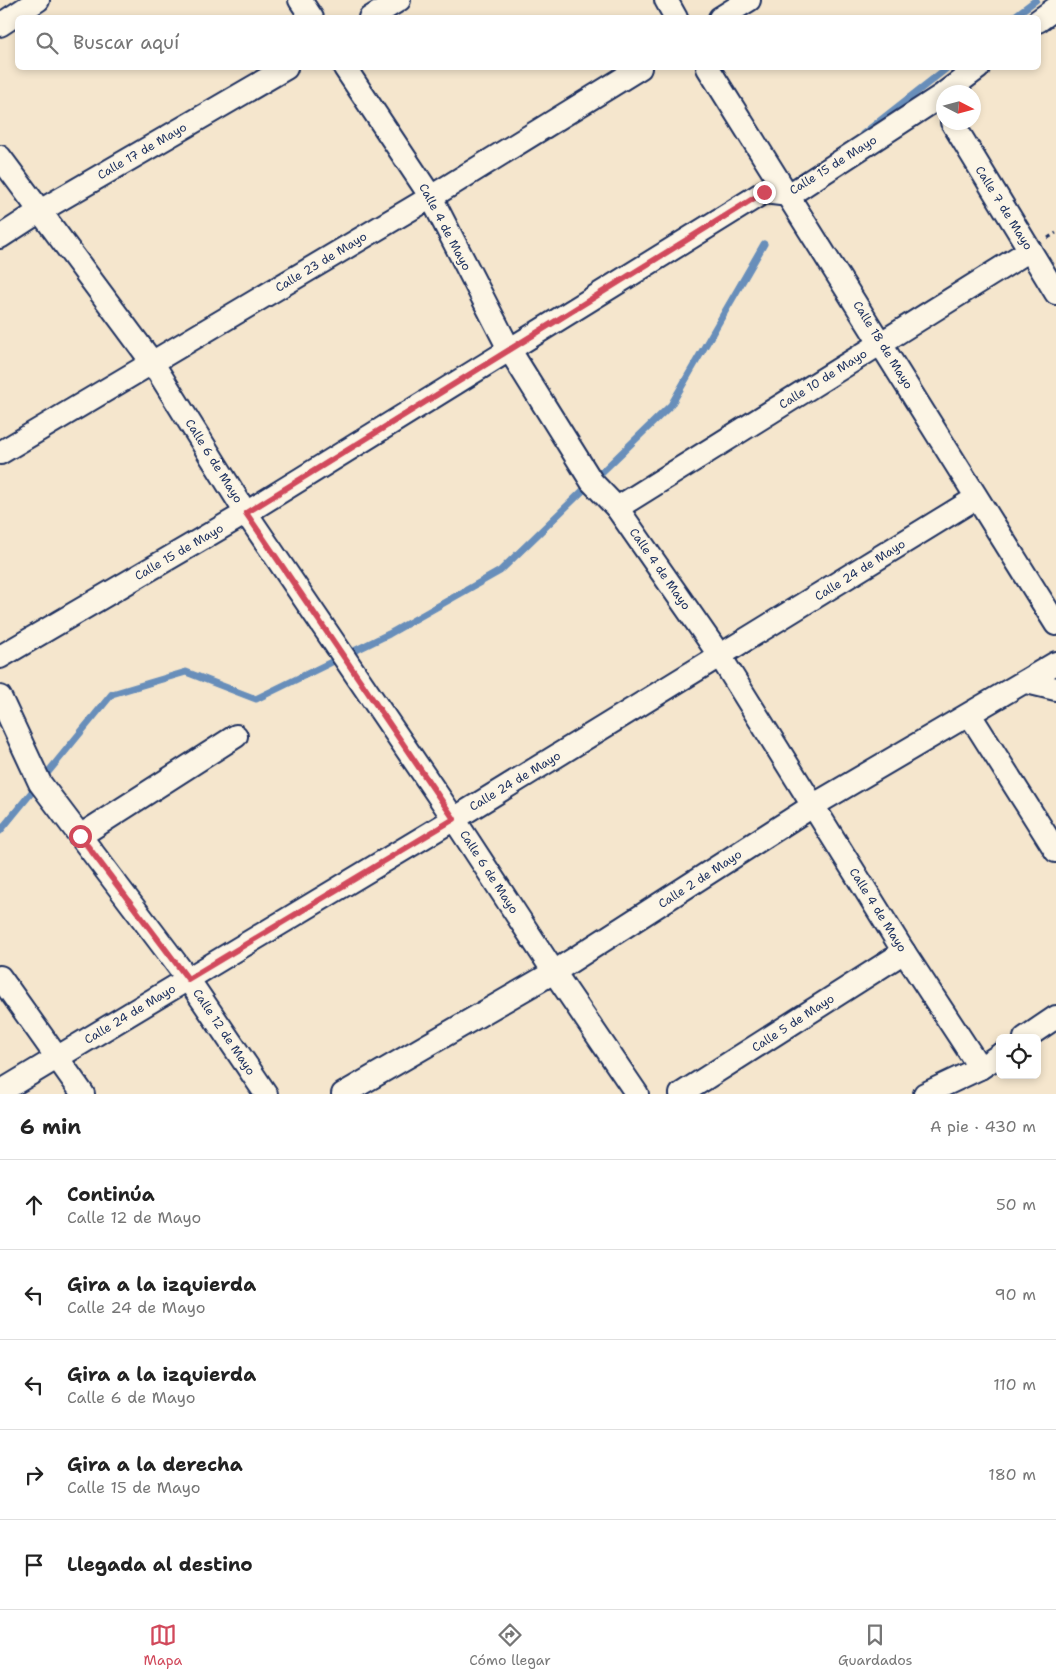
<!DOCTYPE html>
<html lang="es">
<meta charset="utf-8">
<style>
:root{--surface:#fff;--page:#f6f6f6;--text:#222;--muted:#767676;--line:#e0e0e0;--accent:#d1495b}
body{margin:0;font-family:"Shantell Sans",sans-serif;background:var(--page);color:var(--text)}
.controls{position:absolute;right:15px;bottom:15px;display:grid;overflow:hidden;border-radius:8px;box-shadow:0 2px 8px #0003}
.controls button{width:45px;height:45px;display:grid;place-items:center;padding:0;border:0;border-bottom:1px solid var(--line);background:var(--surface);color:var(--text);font:25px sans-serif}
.compass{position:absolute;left:936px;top:85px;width:45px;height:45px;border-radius:50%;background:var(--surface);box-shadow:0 2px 8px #0003;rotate:96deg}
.stop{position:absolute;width:15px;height:15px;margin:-11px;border:4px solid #d1495b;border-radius:50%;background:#fff}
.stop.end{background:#d1495b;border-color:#fff;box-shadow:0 1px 5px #0008}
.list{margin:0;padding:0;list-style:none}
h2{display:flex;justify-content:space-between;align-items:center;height:65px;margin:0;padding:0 20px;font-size:21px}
h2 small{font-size:16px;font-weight:400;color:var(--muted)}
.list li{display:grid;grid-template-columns:32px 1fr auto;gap:15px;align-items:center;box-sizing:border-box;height:90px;padding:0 20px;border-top:1px solid var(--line)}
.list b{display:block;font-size:19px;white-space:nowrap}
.list p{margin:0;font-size:16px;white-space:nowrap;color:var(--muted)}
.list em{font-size:16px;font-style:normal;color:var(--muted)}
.icon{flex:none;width:28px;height:28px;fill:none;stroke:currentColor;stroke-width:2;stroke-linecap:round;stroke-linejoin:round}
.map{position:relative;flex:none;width:1056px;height:1094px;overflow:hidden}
.search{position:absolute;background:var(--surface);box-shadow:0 2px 8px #0003;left:15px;right:15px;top:15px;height:55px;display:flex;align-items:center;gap:12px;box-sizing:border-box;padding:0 18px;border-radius:8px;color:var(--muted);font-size:19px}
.sheet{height:515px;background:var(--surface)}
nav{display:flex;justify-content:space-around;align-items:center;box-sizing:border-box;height:70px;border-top:1px solid var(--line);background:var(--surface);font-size:14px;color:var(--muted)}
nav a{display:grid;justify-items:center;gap:2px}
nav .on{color:var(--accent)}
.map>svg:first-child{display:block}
</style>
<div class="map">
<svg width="1056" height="1094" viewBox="0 0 1056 1094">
<rect width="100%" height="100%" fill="#f5e6cd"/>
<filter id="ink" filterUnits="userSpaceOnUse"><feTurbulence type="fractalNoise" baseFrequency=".02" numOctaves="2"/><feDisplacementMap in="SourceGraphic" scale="10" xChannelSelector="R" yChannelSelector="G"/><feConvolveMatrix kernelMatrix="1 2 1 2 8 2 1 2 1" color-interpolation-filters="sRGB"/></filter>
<g filter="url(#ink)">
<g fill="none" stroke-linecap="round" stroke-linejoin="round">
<!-- stream -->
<g stroke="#678eba" stroke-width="7">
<polyline points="1012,18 1036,0"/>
<polyline points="863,134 947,68"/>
<polyline points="0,831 112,694 186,672 256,699 389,634 500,571 671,405 764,244"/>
</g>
<!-- minor casing -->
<g stroke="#1b2f5e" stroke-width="26">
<g id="minor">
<polyline points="300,0 312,18"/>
<polyline points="666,0 676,18"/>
<polyline points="370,18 399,0"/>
<polyline points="720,18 749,0"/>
<polyline points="1038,21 1056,8"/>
<polyline points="0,25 38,0"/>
<polyline points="345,68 431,197 509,349 592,482 617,508 720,656 904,952 980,1068"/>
<polyline points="708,68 1056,624"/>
<polyline points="946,92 978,68"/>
<polyline points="952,122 1056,293"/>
<polyline points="0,157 152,362 246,513 454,819 554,972 637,1094"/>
<polyline points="0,237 40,211 286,68"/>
<polyline points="0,453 431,197 640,68"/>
<polyline points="617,508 1030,250"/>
<polyline points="0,657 246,513 764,192 789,195 944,94"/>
<polyline points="1027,682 1056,689"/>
<polyline points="0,697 40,783 188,979 266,1094"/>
<polyline points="970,715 1056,851"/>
<polyline points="80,836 236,736"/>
<polyline points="0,977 83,1094"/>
<polyline points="1025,1038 1056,1017"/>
<polyline points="0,1092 454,819 976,498"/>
<polyline points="343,1094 554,972 814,805 1056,663"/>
<polyline points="681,1094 904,952"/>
<polyline points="925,1094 980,1068 1000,1055"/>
</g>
</g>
<!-- path -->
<polyline stroke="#1b2f5e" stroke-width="3" stroke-dasharray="4 4" stroke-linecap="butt" points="1048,238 1056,233"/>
<!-- minor -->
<use href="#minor" stroke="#fcf5e5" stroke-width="22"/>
</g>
</g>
<g fill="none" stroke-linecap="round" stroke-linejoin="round" filter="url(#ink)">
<!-- route -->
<polyline stroke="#d1495b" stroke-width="6" points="80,836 188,979 454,819 246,513 764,192"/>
</g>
<g text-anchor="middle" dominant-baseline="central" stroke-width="4" stroke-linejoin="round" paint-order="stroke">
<!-- street labels -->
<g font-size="12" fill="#1b2f5e" stroke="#fcf5e5">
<text transform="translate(142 151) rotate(-30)">Calle 17 de Mayo</text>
<text transform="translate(833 165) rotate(-32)">Calle 15 de Mayo</text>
<text transform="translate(1004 208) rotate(58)">Calle 7 de Mayo</text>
<text transform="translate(445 227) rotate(62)">Calle 4 de Mayo</text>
<text transform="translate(321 262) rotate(-31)">Calle 23 de Mayo</text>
<text transform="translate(883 345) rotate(58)">Calle 18 de Mayo</text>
<text transform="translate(823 379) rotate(-32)">Calle 10 de Mayo</text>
<text transform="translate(214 461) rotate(58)">Calle 6 de Mayo</text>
<text transform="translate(179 552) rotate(-30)">Calle 15 de Mayo</text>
<text transform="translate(660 569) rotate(55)">Calle 4 de Mayo</text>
<text transform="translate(860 570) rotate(-32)">Calle 24 de Mayo</text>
<text transform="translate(515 781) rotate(-31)">Calle 24 de Mayo</text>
<text transform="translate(489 872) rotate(57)">Calle 6 de Mayo</text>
<text transform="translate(700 879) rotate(-33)">Calle 2 de Mayo</text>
<text transform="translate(878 910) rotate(58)">Calle 4 de Mayo</text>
<text transform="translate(130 1014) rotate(-31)">Calle 24 de Mayo</text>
<text transform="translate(793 1023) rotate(-33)">Calle 5 de Mayo</text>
<text transform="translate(224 1032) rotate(56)">Calle 12 de Mayo</text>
</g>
</g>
</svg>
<div class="controls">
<button><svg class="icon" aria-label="locate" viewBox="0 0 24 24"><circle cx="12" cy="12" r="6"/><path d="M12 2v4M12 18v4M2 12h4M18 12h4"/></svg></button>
</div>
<svg class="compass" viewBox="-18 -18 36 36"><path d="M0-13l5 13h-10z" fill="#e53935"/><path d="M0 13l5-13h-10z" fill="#767676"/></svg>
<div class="stop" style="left:80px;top:836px"></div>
<div class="stop end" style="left:764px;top:192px"></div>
<div class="search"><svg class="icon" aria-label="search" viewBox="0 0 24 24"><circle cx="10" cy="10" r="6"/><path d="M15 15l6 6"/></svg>Buscar aquí</div>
</div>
<section class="sheet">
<h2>6 min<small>A pie · 430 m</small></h2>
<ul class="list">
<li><svg class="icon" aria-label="ahead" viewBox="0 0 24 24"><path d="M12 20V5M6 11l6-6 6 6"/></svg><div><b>Continúa</b><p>Calle 12 de Mayo</p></div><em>50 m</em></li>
<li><svg class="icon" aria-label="left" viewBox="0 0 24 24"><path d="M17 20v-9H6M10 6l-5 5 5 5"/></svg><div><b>Gira a la izquierda</b><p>Calle 24 de Mayo</p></div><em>90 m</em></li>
<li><svg class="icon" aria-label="left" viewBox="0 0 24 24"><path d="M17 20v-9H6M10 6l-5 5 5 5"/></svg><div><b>Gira a la izquierda</b><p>Calle 6 de Mayo</p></div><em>110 m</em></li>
<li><svg class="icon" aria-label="right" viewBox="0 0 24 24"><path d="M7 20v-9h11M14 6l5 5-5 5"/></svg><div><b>Gira a la derecha</b><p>Calle 15 de Mayo</p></div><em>180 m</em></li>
<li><svg class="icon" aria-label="arrive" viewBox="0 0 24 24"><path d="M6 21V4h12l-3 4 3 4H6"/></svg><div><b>Llegada al destino</b></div></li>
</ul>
</section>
<nav>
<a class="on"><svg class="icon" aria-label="map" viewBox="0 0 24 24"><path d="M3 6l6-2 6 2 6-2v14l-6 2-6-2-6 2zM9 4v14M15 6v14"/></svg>Mapa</a>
<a><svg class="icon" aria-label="directions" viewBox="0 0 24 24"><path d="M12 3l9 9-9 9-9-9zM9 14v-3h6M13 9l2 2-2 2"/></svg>Cómo llegar</a>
<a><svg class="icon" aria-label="saved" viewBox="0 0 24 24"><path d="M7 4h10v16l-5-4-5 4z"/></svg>Guardados</a>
</nav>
